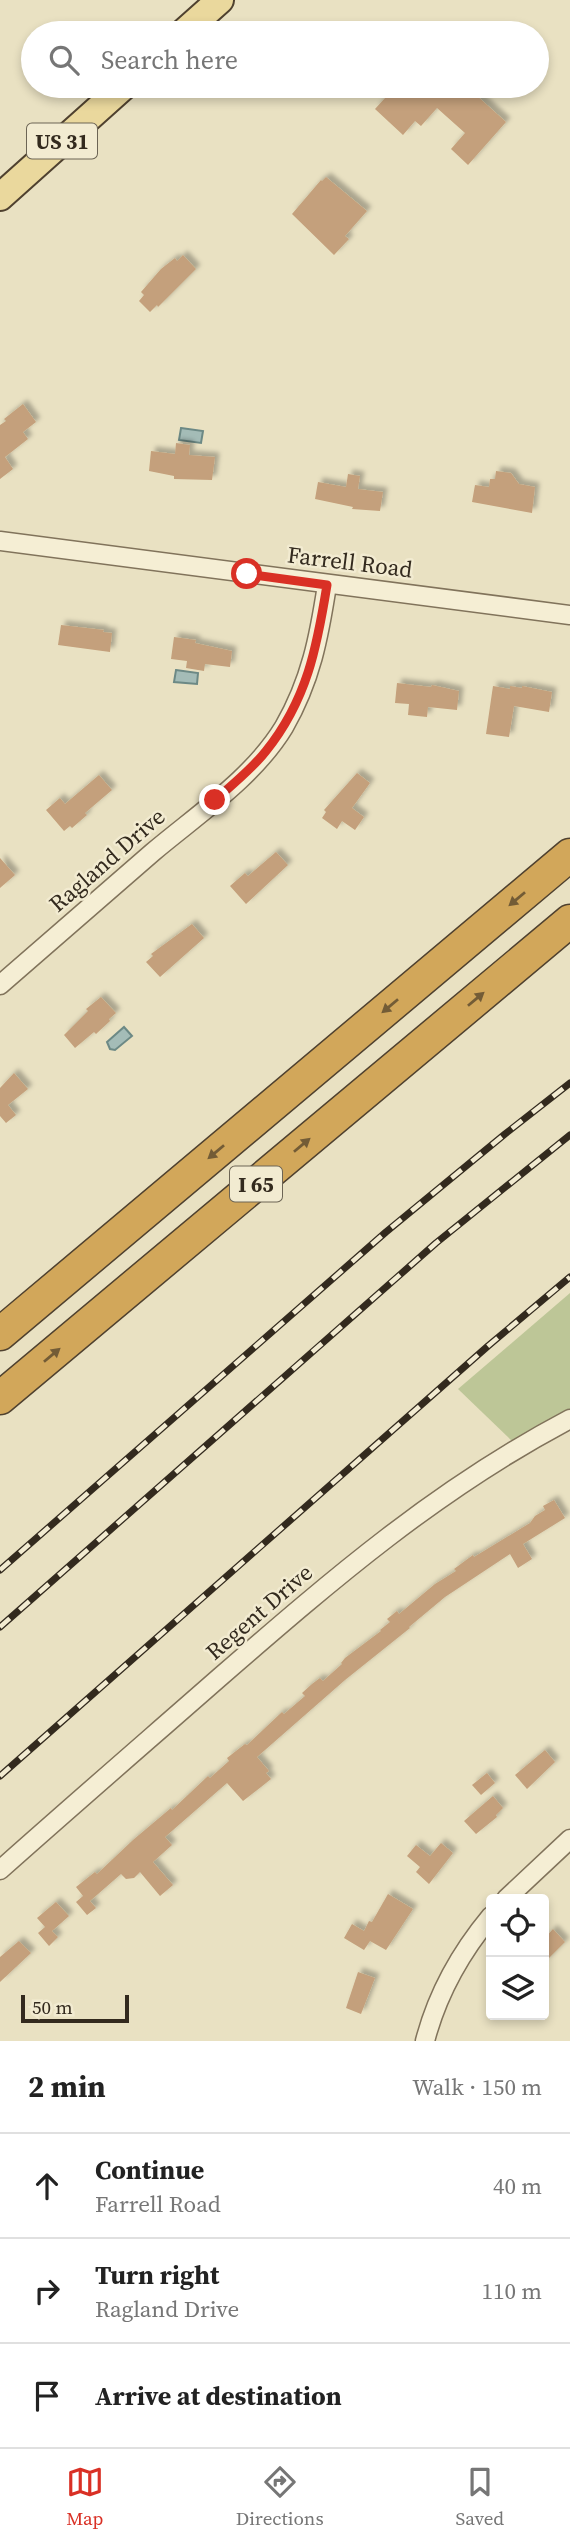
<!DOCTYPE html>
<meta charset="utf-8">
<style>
:root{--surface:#fff;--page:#f2f2f2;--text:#222;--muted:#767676;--line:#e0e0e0;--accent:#d93025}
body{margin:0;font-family:"Source Serif 4",serif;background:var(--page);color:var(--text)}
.controls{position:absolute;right:21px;bottom:21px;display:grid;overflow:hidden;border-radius:7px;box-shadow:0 4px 10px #0003}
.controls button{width:63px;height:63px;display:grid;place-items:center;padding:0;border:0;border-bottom:2px solid var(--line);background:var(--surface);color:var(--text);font:35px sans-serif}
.scale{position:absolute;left:21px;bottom:18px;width:108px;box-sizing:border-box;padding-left:7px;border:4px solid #332a1e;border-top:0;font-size:19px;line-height:24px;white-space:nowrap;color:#332a1e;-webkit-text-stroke:5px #f2ebd1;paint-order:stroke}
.stop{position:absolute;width:21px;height:21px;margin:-16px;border:5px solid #d93025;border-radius:50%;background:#fff}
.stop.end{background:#d93025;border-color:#fff;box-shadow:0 2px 7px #0008}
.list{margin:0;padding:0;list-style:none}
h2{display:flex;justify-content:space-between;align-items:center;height:91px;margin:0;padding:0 28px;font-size:30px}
h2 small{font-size:23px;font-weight:400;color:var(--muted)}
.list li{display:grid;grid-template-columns:46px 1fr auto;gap:21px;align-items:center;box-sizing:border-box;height:105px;padding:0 28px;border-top:2px solid var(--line)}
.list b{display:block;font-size:26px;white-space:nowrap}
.list p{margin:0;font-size:23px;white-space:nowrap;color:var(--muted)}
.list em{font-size:23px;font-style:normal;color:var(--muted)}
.icon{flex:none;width:38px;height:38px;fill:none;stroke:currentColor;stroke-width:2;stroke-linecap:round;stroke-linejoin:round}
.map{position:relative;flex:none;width:570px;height:2041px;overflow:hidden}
.search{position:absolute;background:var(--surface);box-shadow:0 4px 10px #0003;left:21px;right:21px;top:21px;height:77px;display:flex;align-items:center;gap:18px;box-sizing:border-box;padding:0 24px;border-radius:38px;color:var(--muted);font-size:26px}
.sheet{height:406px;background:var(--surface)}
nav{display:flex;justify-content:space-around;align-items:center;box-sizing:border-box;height:98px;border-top:2px solid var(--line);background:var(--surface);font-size:19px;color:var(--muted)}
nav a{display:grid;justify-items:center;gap:4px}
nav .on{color:var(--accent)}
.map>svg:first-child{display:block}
</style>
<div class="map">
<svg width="570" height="2041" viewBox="0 0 570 2041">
<defs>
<filter id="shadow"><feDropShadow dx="4.5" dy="-4.5" stdDeviation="2" flood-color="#0004"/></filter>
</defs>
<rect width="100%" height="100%" fill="#e9e1c2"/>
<!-- green -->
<polygon fill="#bdc697" points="570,1293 570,1410 512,1441 458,1389"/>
<!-- water -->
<g fill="#a4bcb7" stroke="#6c8985" stroke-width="2">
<polygon points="181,428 203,431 201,443 179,440"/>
<polygon points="176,670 198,673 197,684 174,682"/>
<polygon points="124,1027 132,1036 115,1050 110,1049 107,1042"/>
</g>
<!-- building -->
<g fill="#c4a07b" filter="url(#shadow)">
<polygon points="396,86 466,86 506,122 468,165 451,149 465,133 437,108 421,126 415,121 403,135 375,109"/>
<polygon points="326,177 367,211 345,236 349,239 334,255 292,214 321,180 322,181"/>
<polygon points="183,255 196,269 158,307 157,305 150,312 139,301 144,295 141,292 161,269 175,258 177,261"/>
<polygon points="23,404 36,422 23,432 28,439 5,457 13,469 0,479 0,425 6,421 4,419"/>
<polygon points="176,443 190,445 189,455 215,457 212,480 174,479 174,476 149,471 151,451 175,454"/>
<polygon points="496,471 511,473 519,484 535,487 532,513 472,502 475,485 489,487 490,479 495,479"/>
<polygon points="348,474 360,476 358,489 383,492 380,511 352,509 353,507 315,499 318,482 346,487"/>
<polygon points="61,625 104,630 103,632 112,633 110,652 58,645"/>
<polygon points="174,637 196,640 195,643 232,651 230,667 205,664 204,671 186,668 187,661 171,659"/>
<polygon points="397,683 431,687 432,685 459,691 457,710 428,707 427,717 408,715 409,704 395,703"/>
<polygon points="493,686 510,689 510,686 522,688 522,686 552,692 549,712 514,706 509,737 486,734"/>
<polygon points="357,773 370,783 352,808 364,817 355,830 342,821 337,829 322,818 326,812 324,810"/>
<polygon points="99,775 112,790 85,813 87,815 72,828 70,826 64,831 46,810 60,798 65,804"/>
<polygon points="276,852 288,865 246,904 230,886 245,873 248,876"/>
<polygon points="0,858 15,875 0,888"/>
<polygon points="192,924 204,938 160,977 146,962 153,956 151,954"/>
<polygon points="101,997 116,1013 109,1019 110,1021 96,1034 94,1032 75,1048 64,1035 88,1011 86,1009"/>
<polygon points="14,1073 28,1089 8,1105 16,1115 6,1123 0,1116 0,1088"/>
<polygon points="554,1500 565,1518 523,1544 532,1559 518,1568 510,1554 445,1597 409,1627 410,1628 345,1680 257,1757 269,1771 266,1773 271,1779 261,1787 243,1801 227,1783 165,1837 172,1845 153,1862 173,1885 160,1896 140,1872 134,1878 126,1879 121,1874 90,1901 96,1908 87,1915 76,1902 83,1896 76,1887 95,1872 97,1874 133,1840 171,1808 172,1810 208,1776 210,1778 229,1761 227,1758 245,1744 247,1745 282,1712 284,1714 305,1696 302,1693 312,1684 320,1678 323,1681 342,1664 341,1663 345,1658 381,1631 380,1630 390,1622 387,1619 397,1611 399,1614 435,1584 456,1571 454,1569 473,1555 474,1557 530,1523 535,1516 545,1510 543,1506"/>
<polygon points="545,1750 555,1762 527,1789 515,1775"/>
<polygon points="487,1773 495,1783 481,1795 472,1785"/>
<polygon points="493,1796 503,1808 496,1815 497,1817 476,1834 464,1821"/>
<polygon points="441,1843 453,1853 429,1884 416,1872 420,1867 407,1856 416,1845 430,1856"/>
<polygon points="388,1894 413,1909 386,1950 370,1941 364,1950 344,1938 352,1924 364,1931 369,1921 372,1922"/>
<polygon points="56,1902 69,1916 52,1931 58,1937 49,1946 38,1933 45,1927 37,1918"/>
<polygon points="553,1929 565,1942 544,1963 544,1939"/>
<polygon points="19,1941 31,1953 0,1982 0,1957"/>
<polygon points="358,1972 375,1978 361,2014 346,2008"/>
</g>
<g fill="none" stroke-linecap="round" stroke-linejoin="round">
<!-- street casing -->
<g stroke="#81735b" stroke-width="21">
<g id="street">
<polyline points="0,541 570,615"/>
<path d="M0 985C51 941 102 896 153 852 198 814 253 778 284 727 311 680 319 637 327 585"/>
<path d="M0 1870C73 1805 147 1741 220 1677 333 1579 437 1489 570 1419"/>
<polyline points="506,1899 570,1839"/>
<path d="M425 2041C437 1995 461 1952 491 1916"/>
</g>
</g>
<!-- primary casing -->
<g stroke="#4f412f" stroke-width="30">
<g id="primary">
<polyline points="183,33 220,0"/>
<polyline points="0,197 124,86"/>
</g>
</g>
<!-- highway casing -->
<g stroke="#4f412f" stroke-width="35">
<g id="highway">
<polyline points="0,1334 570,855"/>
<polyline points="0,1398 570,921"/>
</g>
</g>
<!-- street -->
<use href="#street" stroke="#f5eed4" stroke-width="18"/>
<!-- primary -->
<use href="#primary" stroke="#ead89d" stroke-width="26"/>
<!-- highway -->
<use href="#highway" stroke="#d2a75a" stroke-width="32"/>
<!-- rail casing -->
<g stroke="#332a1e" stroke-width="7">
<g id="rail">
<polyline points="0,1570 386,1232 505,1134 570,1083"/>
<polyline points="0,1627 436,1243 570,1135"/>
<polyline points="0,1776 488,1346 570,1277"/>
</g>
</g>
<!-- rail -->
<use href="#rail" stroke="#f2ebd1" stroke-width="4.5" stroke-dasharray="13" stroke-linecap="butt"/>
</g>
<!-- one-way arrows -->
<defs><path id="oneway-solid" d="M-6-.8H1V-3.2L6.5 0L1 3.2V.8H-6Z" transform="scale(1.75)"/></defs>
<g fill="#735c36">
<use href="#oneway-solid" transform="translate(517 899) rotate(140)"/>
<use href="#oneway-solid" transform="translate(476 999) rotate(-40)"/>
<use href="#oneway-solid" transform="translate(390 1006) rotate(140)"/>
<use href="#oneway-solid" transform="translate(302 1145) rotate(-40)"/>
<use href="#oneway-solid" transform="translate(216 1152) rotate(140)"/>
<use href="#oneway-solid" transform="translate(52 1355) rotate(-40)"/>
</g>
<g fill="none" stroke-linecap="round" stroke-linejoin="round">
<!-- route -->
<path stroke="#d93025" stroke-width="9" d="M215 800C233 784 252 769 266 751 307 700 317 647 327 585L247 574"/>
</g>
<g text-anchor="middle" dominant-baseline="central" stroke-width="5" stroke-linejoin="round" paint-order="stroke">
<!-- shield labels -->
<g fill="#f2ebd1" stroke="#6c6454" stroke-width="2">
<rect x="27" y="123.5" width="70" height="35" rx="5"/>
<rect x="230" y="1166.5" width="52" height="35" rx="5"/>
</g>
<g font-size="21" font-weight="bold" fill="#332a1e">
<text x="62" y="141">US 31</text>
<text x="256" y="1184">I 65</text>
</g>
<!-- street labels -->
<g font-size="23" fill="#332a1e" stroke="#f2ebd1">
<text transform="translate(350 562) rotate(7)">Farrell Road</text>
<text transform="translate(107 860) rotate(-41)">Ragland Drive</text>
<text transform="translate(259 1612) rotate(-41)">Regent Drive</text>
</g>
</g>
</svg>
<div class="controls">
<button><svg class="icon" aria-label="locate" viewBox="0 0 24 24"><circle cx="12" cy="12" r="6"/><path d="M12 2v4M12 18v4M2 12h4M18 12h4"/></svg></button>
<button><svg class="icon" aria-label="layers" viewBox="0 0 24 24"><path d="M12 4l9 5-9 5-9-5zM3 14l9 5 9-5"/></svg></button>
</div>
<div class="scale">50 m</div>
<div class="stop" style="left:247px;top:574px"></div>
<div class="stop end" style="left:215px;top:800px"></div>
<div class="search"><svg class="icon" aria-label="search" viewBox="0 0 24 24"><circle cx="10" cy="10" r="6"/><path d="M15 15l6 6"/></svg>Search here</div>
</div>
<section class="sheet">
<h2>2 min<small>Walk · 150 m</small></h2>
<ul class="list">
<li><svg class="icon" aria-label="ahead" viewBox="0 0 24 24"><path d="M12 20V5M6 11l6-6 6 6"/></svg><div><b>Continue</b><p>Farrell Road</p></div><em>40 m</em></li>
<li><svg class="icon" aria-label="right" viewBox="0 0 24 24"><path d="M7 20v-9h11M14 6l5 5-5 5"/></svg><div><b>Turn right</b><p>Ragland Drive</p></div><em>110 m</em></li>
<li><svg class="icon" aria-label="arrive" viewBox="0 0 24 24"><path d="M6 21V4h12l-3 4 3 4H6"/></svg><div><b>Arrive at destination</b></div></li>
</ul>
</section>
<nav>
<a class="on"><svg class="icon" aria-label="map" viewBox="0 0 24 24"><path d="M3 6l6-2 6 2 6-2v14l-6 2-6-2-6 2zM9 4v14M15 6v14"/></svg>Map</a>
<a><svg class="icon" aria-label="directions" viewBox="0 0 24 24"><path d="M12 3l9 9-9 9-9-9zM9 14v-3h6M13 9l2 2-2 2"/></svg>Directions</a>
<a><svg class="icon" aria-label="saved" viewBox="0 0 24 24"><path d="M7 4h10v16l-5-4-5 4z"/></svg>Saved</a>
</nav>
